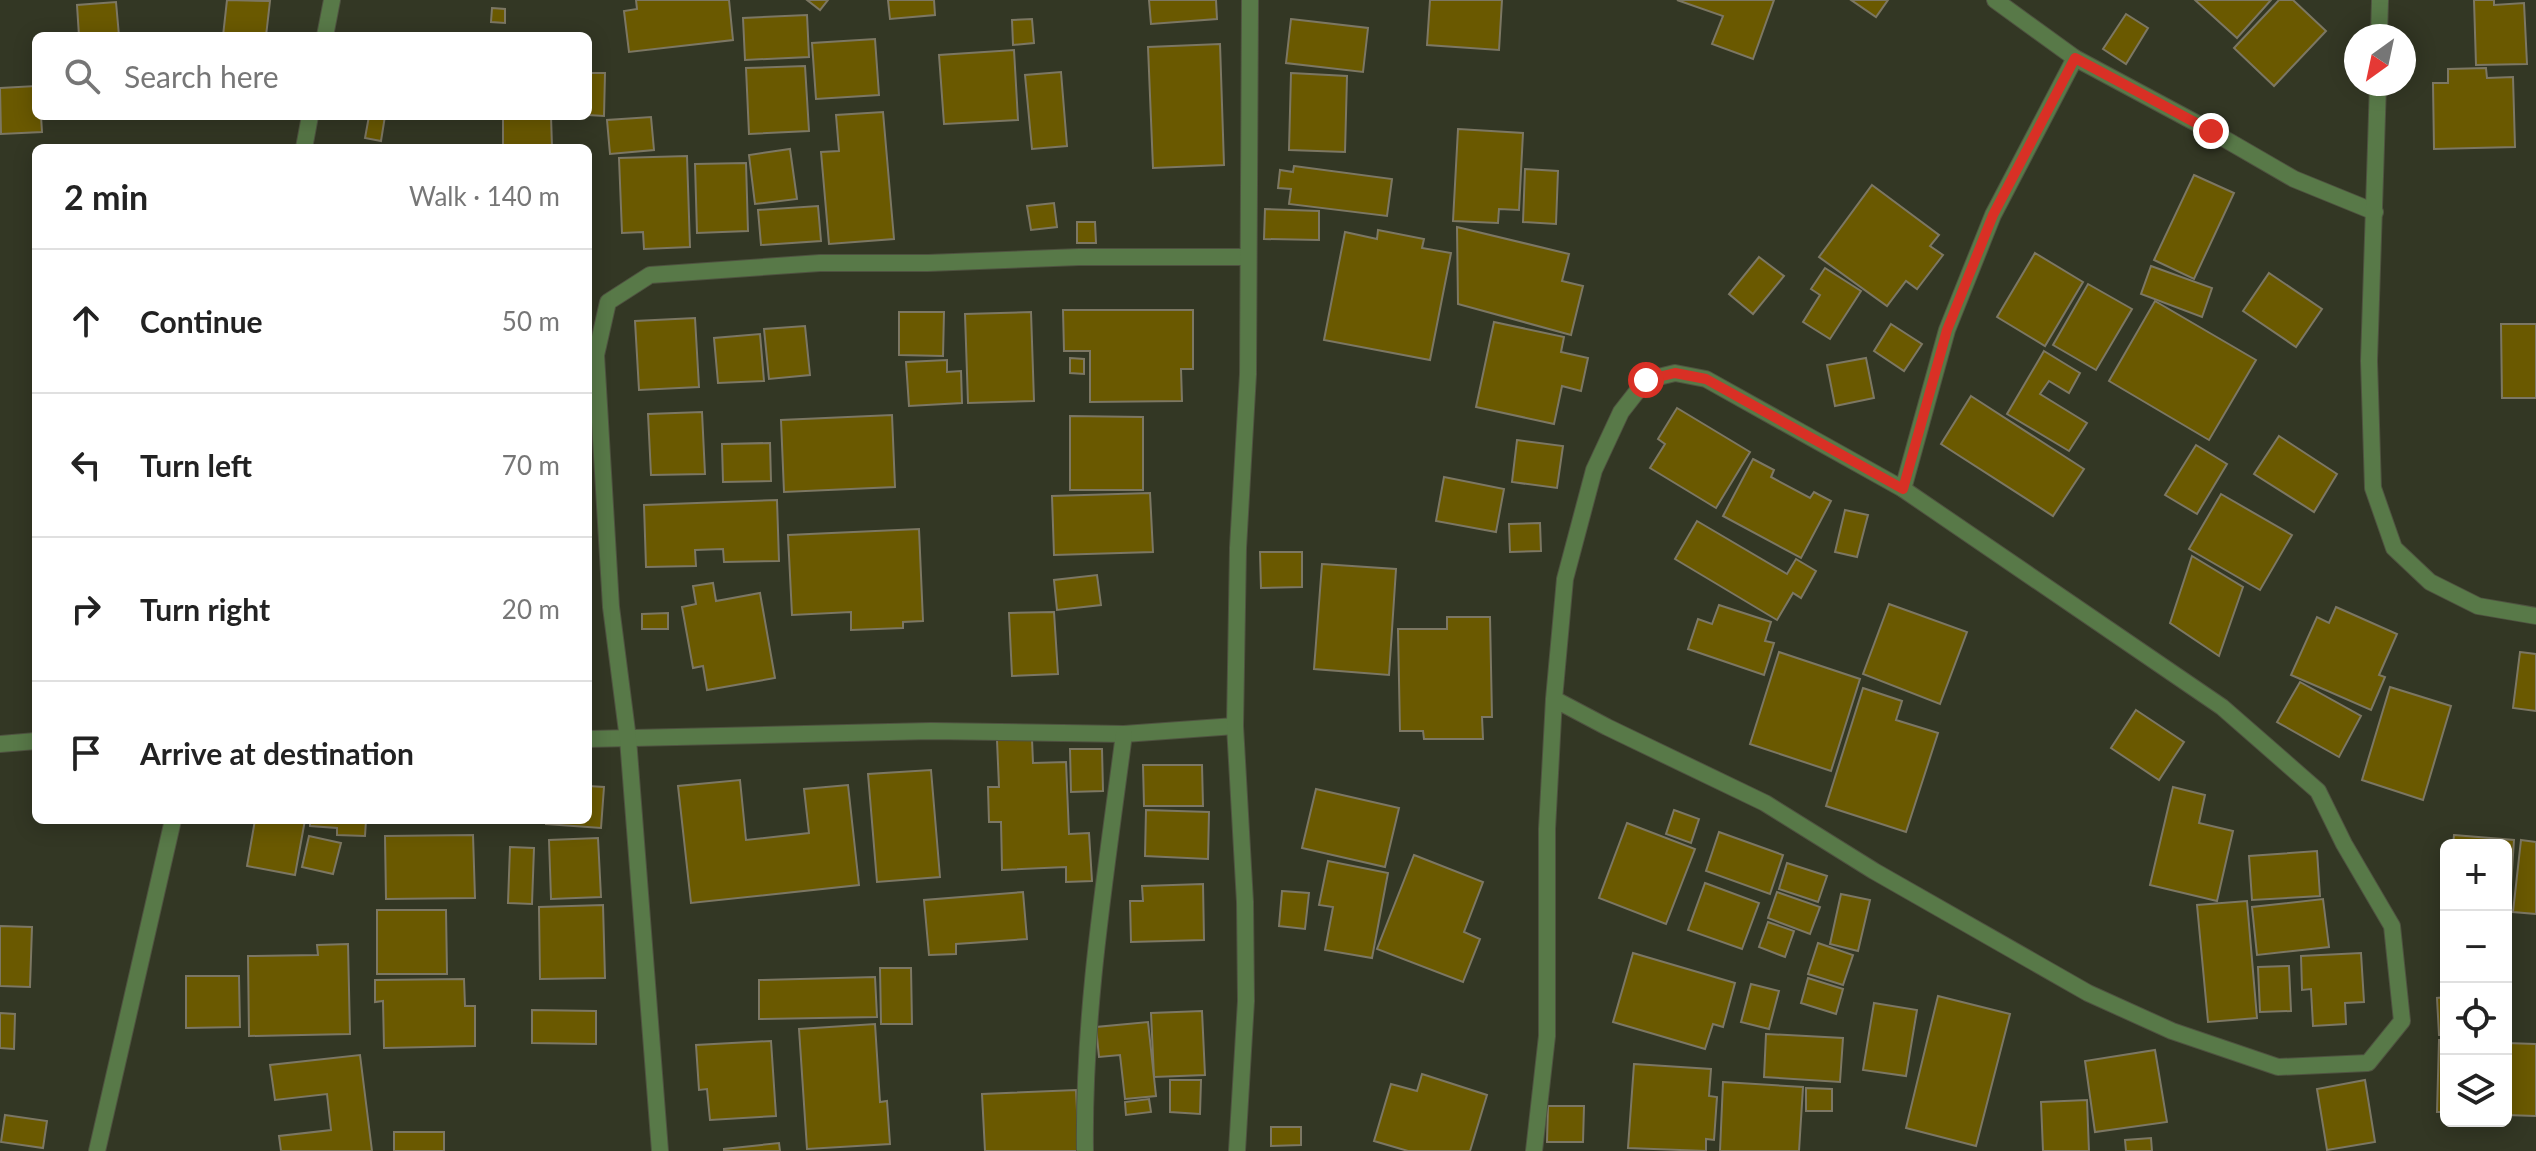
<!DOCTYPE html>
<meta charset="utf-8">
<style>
:root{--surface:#fff;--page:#f6f6f6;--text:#222;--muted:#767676;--line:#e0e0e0}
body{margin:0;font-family:Lato,sans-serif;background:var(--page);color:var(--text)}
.controls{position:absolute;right:24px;bottom:24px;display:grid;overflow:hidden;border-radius:12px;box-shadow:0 4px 20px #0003}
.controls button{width:72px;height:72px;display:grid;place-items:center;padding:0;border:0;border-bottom:2px solid var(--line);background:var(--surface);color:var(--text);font:40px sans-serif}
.compass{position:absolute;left:2344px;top:24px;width:72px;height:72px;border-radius:50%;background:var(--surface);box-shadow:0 4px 20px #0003;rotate:213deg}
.stop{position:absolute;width:24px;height:24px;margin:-18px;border:6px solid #d93025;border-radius:50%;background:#fff}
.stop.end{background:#d93025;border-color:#fff;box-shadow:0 2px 8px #0008}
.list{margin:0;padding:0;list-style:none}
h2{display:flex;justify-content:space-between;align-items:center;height:104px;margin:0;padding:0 32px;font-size:34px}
h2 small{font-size:26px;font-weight:400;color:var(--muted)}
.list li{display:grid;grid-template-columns:52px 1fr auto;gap:24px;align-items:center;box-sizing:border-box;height:144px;padding:0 32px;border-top:2px solid var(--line)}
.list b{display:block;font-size:30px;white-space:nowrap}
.list em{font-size:26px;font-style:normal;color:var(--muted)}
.icon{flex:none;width:44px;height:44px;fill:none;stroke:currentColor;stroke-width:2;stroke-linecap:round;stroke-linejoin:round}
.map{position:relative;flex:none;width:2536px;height:1151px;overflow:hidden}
.search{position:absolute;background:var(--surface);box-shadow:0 4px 20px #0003;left:32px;top:32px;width:560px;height:88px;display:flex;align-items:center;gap:20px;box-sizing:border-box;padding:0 28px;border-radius:12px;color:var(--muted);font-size:30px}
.panel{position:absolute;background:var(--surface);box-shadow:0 4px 20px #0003;left:32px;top:144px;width:560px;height:680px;border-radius:12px}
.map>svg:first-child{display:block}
</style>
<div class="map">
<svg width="2536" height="1151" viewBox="0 0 2536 1151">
<rect width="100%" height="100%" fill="#333724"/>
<!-- building -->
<g fill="#6a5900" stroke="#7c7763" stroke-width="2">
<polygon points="227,0 270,1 266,36 223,36"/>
<polygon points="636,0 729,0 733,40 629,52 624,11 637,9"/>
<polygon points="807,0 828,0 820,10"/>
<polygon points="888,0 934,0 935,15 890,19"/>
<polygon points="1149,0 1216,0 1217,19 1151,24"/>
<polygon points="1430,0 1502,0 1499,50 1427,45"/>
<polygon points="1677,0 1774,0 1753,59 1712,44 1723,16"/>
<polygon points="1851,0 1888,0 1876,17"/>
<polygon points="2195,0 2271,0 2237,38"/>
<polygon points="2279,0 2293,0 2326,31 2274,86 2234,48"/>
<polygon points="2474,0 2494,0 2494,5 2524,3 2527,64 2476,65"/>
<polygon points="116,2 119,36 79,36 77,5"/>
<polygon points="492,8 505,9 505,23 491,22"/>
<polygon points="2126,14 2148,28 2126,64 2103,49"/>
<polygon points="807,15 809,57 745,60 743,18"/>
<polygon points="1032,19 1034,43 1013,45 1012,20"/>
<polygon points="1291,19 1368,28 1363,72 1286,63"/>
<polygon points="875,39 879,95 816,99 812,43"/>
<polygon points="1220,44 1224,165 1153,168 1148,47"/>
<polygon points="1014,50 1018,120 944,124 939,55"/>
<polygon points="805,66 809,131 749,134 746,68"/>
<polygon points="2486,68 2487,78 2513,77 2515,147 2434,149 2433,83 2448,83 2448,69"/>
<polygon points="1061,72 1067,146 1032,149 1025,75"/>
<polygon points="588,73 605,73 604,116 588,115"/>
<polygon points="1291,73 1347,76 1345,152 1289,150"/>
<polygon points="36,86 36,116 41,116 42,132 1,134 0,88"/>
<polygon points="883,112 894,239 829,244 821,152 839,151 836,115"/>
<polygon points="369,116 385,116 381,141 365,138"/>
<polygon points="503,116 551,116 552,147 503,148"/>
<polygon points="651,117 654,150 610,154 607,120"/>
<polygon points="1458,129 1523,133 1519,210 1499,209 1498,223 1453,221"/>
<polygon points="790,149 797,199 755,204 749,155"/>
<polygon points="687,156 690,247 644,249 643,232 622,233 619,158"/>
<polygon points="746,163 748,231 697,233 695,164"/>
<polygon points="1294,166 1392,179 1387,216 1289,204 1291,189 1278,188 1280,170 1293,172"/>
<polygon points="1525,169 1558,171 1556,224 1523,222"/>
<polygon points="2194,175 2234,193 2194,279 2154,260"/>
<polygon points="1872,185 1939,235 1930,246 1943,255 1917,289 1906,281 1887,306 1819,257"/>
<polygon points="1054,203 1057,227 1031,230 1027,206"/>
<polygon points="818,206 821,241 761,245 758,210"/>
<polygon points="1265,209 1319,211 1319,240 1264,239"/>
<polygon points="1077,222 1095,222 1096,243 1077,243"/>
<polygon points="1457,227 1569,254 1562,281 1583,286 1571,335 1458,304"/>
<polygon points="1378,230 1424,239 1422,248 1451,253 1430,360 1324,340 1345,232 1377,239"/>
<polygon points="2035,253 2083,282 2045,346 1997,317"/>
<polygon points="1759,257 1784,276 1753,314 1729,294"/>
<polygon points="2151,266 2212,288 2202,317 2141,294"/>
<polygon points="1825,268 1861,291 1830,339 1803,322 1820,295 1811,289"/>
<polygon points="2269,273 2322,309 2296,347 2243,311"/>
<polygon points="2088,284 2132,309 2096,370 2053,345"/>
<polygon points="2155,301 2256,360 2209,440 2109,381"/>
<polygon points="1063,310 1193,310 1193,369 1181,369 1182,401 1090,402 1090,351 1064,351"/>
<polygon points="899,312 944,312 943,356 899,355"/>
<polygon points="1031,312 1034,401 968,403 965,314"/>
<polygon points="695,318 699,387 639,390 635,321"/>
<polygon points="1494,322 1564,337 1561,352 1588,358 1581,391 1562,386 1554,424 1476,407"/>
<polygon points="1891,324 1922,344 1904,371 1874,351"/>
<polygon points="2501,324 2536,324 2536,398 2502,398"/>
<polygon points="805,326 810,375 769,379 764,329"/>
<polygon points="760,334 764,381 718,383 714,338"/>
<polygon points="2044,351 2080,373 2069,393 2049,381 2040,394 2087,423 2069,451 2007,414"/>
<polygon points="1070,358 1084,359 1084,374 1070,373"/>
<polygon points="1866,358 1874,398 1835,406 1827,365"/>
<polygon points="947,360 947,372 961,371 962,403 909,406 906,362"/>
<polygon points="1971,396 2084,469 2053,516 1941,444"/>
<polygon points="1677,408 1750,452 1716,508 1650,468 1665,444 1658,439"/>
<polygon points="702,412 705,474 651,475 648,414"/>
<polygon points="892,415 895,487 784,492 781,420"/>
<polygon points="1070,416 1143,417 1143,490 1070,490"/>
<polygon points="2279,436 2337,474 2314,512 2254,474"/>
<polygon points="1517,440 1563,446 1557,488 1512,482"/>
<polygon points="770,443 771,481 723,482 722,444"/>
<polygon points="2196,445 2227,464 2197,514 2165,495"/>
<polygon points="1753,459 1774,470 1771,477 1810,498 1814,492 1831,501 1801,558 1723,516"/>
<polygon points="1444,477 1504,489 1496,532 1436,521"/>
<polygon points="1150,493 1153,552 1054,555 1052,496"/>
<polygon points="2221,494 2292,535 2260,590 2189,549"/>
<polygon points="777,500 779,561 724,562 723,549 695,550 696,566 646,567 644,505"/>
<polygon points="1845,510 1868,515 1857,557 1835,552"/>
<polygon points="1697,521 1787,574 1796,559 1816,571 1801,598 1793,593 1777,620 1675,559"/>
<polygon points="1540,523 1541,551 1510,552 1509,524"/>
<polygon points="919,529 923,621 903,622 903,628 851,630 851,612 792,615 788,535"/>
<polygon points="1260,552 1302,552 1302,587 1261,588"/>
<polygon points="2192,556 2243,587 2219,656 2170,623"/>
<polygon points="1322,564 1396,569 1389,675 1314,669"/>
<polygon points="1097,575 1101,605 1057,610 1054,580"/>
<polygon points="713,583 716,601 760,593 775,678 707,690 703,666 693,668 682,607 696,604 693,586"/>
<polygon points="1889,604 1967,632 1940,704 1863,674"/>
<polygon points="1719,605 1771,622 1765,641 1774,643 1764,675 1688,649 1698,619 1712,624"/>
<polygon points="2336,607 2397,634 2379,675 2385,677 2371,710 2291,675 2317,617 2329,623"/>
<polygon points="1054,612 1058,674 1012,676 1009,613"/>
<polygon points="668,613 668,629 642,629 642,614"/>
<polygon points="1447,617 1490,617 1492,717 1482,717 1483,739 1424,739 1423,731 1400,731 1398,629 1447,629"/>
<polygon points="1779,652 1860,679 1831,771 1750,744"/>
<polygon points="2520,652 2536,654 2536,711 2513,708"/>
<polygon points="2300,682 2361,716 2339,757 2277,722"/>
<polygon points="2390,687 2451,706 2423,800 2362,780"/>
<polygon points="1863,688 1902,701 1896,720 1938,733 1906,832 1826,806"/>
<polygon points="2136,710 2184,742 2159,780 2111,748"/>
<polygon points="1032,739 1033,763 1066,762 1069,834 1089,833 1092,881 1066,882 1066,867 1002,870 1001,822 989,822 988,787 999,787 997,740"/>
<polygon points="1070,749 1102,749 1103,791 1071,792"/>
<polygon points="1143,765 1202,765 1203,806 1144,806"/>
<polygon points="931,770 940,877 877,882 868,774"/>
<polygon points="740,780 746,840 809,833 804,789 848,785 859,885 691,903 678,786"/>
<polygon points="588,786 604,787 601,828 546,824 546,820 588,820"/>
<polygon points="2173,787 2205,795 2199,823 2233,831 2217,901 2150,885"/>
<polygon points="1316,789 1399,808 1385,867 1302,848"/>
<polygon points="1146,810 1209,812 1208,859 1145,856"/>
<polygon points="1674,810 1699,819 1691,843 1666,834"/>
<polygon points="255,820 305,820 295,875 247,866"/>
<polygon points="310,820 366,820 365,836 337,835 337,828 310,826"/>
<polygon points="1627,823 1695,849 1666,924 1599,898"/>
<polygon points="1719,832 1783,855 1770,894 1706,871"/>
<polygon points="473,835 475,898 386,899 385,836"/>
<polygon points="2454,835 2514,840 2510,900 2506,900 2506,845 2453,845"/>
<polygon points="309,836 341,843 333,874 302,867"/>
<polygon points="598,838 601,897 551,899 549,840"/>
<polygon points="2521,840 2536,842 2536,914 2513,912"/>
<polygon points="510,847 534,848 532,904 508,903"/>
<polygon points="2317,851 2320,896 2252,900 2249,856"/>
<polygon points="1414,855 1483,882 1464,932 1480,939 1463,982 1377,949"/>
<polygon points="1328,861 1388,873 1372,958 1325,950 1333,907 1319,905"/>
<polygon points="1787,863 1827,876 1818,902 1779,889"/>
<polygon points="1705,883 1759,903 1742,949 1688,930"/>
<polygon points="1203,884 1204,940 1131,942 1130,901 1143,901 1142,886"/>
<polygon points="1282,891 1309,893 1305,929 1279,926"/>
<polygon points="1023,892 1027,939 956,944 956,954 929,955 924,900"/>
<polygon points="1777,892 1820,907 1810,934 1768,918"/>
<polygon points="1841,894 1870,900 1858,951 1830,944"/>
<polygon points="2323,899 2329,947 2257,955 2252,907"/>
<polygon points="2247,901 2257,1018 2208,1022 2197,905"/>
<polygon points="603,905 605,978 540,979 539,907"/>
<polygon points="377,910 446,910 447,974 377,974"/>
<polygon points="1768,922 1794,931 1785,957 1759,947"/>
<polygon points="0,926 32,927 30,987 0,986"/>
<polygon points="1818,943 1853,955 1843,985 1808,974"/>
<polygon points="348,944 350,1034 249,1036 248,956 318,955 317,945"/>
<polygon points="1633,953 1735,983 1723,1027 1713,1024 1705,1049 1613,1022"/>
<polygon points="2361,953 2364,1002 2345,1003 2346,1024 2313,1026 2311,989 2302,990 2301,956"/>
<polygon points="2289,966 2291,1011 2260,1012 2258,967"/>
<polygon points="880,968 911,968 912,1024 881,1024"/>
<polygon points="186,976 239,976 240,1027 186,1028"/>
<polygon points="875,977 877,1017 759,1019 759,980"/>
<polygon points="1808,978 1843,989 1836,1014 1801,1003"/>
<polygon points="464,979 465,1006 475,1006 475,1046 384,1048 383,1001 375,1002 375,980"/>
<polygon points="1751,984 1779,991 1769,1029 1741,1022"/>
<polygon points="1938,996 2010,1014 1976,1146 1906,1128"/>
<polygon points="2446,997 2446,1035 2439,1035 2437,998"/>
<polygon points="1874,1003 1917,1010 1906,1076 1863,1070"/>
<polygon points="532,1010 596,1011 596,1044 532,1043"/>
<polygon points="1202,1011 1205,1075 1154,1077 1151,1013"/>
<polygon points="0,1013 15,1014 14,1049 0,1048"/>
<polygon points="1148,1022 1156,1096 1125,1099 1120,1055 1099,1057 1096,1027"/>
<polygon points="875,1024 880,1102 887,1101 890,1144 807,1149 799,1029"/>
<polygon points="1766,1034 1843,1038 1840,1082 1764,1077"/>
<polygon points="2439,1040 2446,1040 2446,1112 2437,1112"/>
<polygon points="771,1041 776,1116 710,1120 707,1089 699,1090 696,1045"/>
<polygon points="2506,1043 2536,1044 2536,1116 2506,1115"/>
<polygon points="2155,1050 2167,1122 2095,1132 2085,1061"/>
<polygon points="360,1055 372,1151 281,1151 279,1136 331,1130 327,1094 275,1100 270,1065"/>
<polygon points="1634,1064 1711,1069 1709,1096 1717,1097 1714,1140 1706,1139 1706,1151 1628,1148"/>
<polygon points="1422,1074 1487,1095 1470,1151 1408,1151 1374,1141 1391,1084 1417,1091"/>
<polygon points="1170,1080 1201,1080 1200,1114 1170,1112"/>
<polygon points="2365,1080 2375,1142 2327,1150 2317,1089"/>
<polygon points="1723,1082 1803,1087 1799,1151 1720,1151"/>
<polygon points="1806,1088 1832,1089 1832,1111 1806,1111"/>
<polygon points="1076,1090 1079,1151 985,1151 982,1094"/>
<polygon points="1149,1099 1151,1112 1126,1115 1125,1102"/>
<polygon points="2087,1100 2089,1151 2043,1151 2041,1102"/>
<polygon points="1548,1106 1584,1106 1583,1142 1547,1142"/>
<polygon points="5,1115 47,1121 43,1148 1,1142"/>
<polygon points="1271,1127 1301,1127 1301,1145 1271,1146"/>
<rect x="394" y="1132" width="50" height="19"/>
<polygon points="2151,1138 2152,1151 2126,1151 2125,1140"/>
<polygon points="779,1143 780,1151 724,1151 724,1149"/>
</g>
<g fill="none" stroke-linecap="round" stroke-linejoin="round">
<!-- street casing -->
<g stroke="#4f5240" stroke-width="18">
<g id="street">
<polyline points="1995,0 2075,58 2211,131 2294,179 2375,212"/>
<polyline points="325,36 332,0"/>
<polyline points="2379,36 2380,0"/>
<polyline points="2378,84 2369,361 2373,488 2394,548 2430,582 2478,606 2536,616"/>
<polyline points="304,148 310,116"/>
<polyline points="1903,489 1947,330 1993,215 2075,58"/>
<polyline points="588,739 931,731 1124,734 1235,726"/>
<polyline points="0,744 36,741"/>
<polyline points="97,1151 173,820"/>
<polyline points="660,1151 628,739 611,607 596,355 608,302 650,275 820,263 928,263 1079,257 1248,257"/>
<path d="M1085 1151C1083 1011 1106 873 1124 734"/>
<polyline points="1237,1151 1246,1001 1245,902 1235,726 1238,548 1248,374 1250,0"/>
<polyline points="1534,1151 1547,1036 1547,829 1554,699 1565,579 1594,470 1621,412 1646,380 1675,373 1706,379 1903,489 2222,707 2318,791 2344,844 2392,926 2402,1021 2368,1063 2278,1067 2172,1031 2088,993 1874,871 1765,803 1607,727 1554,699"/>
</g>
</g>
<!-- street -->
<use href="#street" stroke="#587948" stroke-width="16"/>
</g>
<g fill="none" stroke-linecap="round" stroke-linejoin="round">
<!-- route -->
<polyline stroke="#d93025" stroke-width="10" points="1646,380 1675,373 1706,379 1903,489 1947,330 1993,215 2075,58 2211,131"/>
</g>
</svg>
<div class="controls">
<button>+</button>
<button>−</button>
<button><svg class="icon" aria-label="locate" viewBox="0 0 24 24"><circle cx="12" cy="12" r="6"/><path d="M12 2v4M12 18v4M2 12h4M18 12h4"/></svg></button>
<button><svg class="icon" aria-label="layers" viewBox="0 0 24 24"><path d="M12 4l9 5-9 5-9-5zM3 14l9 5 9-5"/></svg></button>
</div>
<svg class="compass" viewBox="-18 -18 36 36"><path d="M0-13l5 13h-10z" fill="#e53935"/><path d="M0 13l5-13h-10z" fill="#767676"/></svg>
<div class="stop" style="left:1646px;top:380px"></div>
<div class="stop end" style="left:2211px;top:131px"></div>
<div class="search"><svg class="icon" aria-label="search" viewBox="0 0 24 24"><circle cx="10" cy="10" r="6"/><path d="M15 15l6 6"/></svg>Search here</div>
<section class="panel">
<h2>2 min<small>Walk · 140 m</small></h2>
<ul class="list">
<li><svg class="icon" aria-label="ahead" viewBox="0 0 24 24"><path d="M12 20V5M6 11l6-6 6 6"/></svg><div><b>Continue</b></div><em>50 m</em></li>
<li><svg class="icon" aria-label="left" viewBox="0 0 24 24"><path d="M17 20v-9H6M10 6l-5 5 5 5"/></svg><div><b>Turn left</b></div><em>70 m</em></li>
<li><svg class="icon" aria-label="right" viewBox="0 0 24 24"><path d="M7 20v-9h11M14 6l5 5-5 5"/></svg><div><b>Turn right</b></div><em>20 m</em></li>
<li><svg class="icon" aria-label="arrive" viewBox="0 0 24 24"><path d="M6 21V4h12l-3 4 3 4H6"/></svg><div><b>Arrive at destination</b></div></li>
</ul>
</section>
</div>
